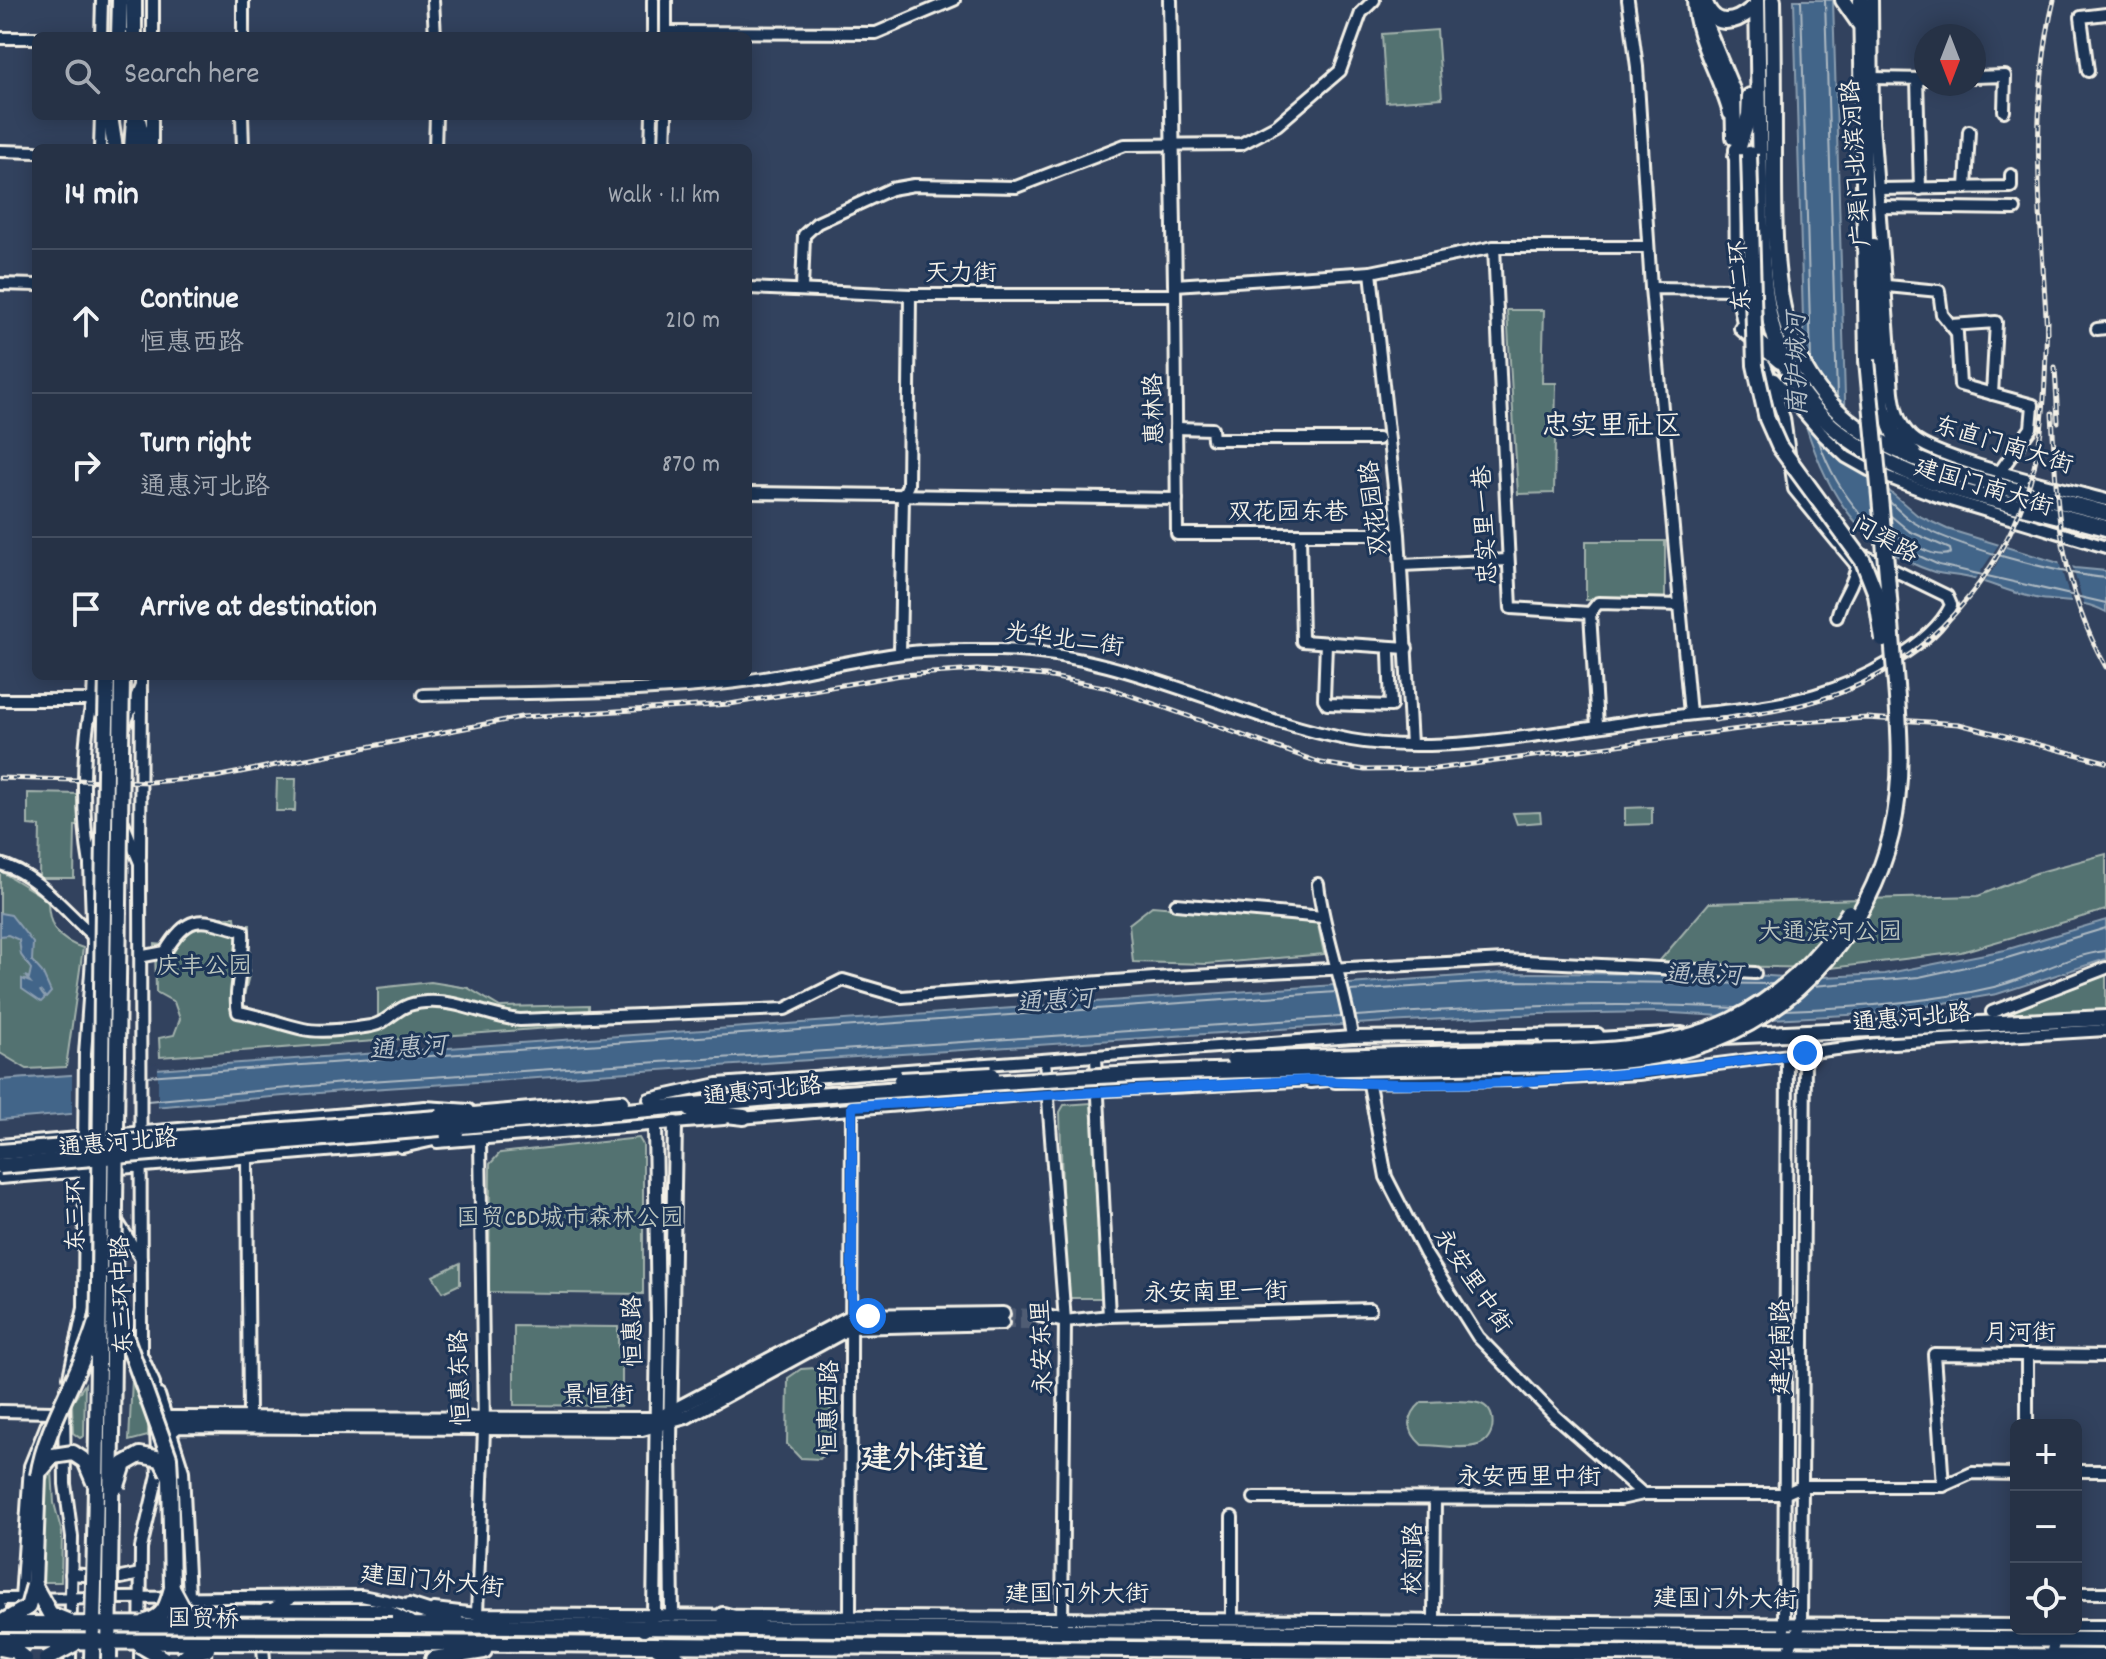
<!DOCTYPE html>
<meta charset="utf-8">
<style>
:root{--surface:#263246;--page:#323e51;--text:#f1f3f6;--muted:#a4aab3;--line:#424d5f}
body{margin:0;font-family:Dekko,"LXGW WenKai TC",sans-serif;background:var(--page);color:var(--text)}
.controls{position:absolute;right:24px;bottom:24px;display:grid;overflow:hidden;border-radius:12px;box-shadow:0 4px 20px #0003}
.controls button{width:72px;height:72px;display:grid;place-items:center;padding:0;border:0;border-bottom:2px solid var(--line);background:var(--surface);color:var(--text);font:40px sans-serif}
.compass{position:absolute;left:1914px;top:24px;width:72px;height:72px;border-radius:50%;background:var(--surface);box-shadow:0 4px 20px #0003;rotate:180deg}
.stop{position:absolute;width:24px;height:24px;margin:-18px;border:6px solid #1a73e8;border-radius:50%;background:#fff}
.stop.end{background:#1a73e8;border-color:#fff;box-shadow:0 2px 8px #0008}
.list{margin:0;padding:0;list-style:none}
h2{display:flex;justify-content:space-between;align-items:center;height:104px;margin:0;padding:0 32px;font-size:34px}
h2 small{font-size:26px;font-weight:400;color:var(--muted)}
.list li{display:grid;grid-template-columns:52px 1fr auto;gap:24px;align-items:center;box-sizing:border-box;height:144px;padding:0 32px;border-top:2px solid var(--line)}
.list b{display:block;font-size:30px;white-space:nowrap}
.list p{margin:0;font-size:26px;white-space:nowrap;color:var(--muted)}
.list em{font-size:26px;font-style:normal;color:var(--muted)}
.icon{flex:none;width:44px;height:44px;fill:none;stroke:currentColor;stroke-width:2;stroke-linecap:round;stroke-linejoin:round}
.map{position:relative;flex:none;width:2106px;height:1659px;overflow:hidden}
.search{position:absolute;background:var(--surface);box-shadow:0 4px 20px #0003;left:32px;top:32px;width:720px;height:88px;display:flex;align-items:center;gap:20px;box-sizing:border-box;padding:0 28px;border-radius:12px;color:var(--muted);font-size:30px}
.panel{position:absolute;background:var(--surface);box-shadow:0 4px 20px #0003;left:32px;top:144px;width:720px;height:536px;border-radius:12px}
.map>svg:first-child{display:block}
</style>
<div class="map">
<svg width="2106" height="1659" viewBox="0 0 2106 1659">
<rect width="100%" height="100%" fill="#32425e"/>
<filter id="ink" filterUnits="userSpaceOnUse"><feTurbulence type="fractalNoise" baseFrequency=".0125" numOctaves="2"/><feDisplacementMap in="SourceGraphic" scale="16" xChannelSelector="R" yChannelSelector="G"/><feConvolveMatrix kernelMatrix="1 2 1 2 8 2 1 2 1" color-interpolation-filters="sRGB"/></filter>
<g filter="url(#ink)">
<!-- green -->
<g fill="#527271" stroke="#a3b2ac" stroke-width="2">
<polygon points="1437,30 1442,98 1386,102 1382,34"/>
<polygon points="1507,310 1544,310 1542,383 1556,383 1554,493 1518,494"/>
<polygon points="1586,541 1665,541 1665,599 1586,600"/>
<polygon points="277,779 296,779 295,811 276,811"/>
<polygon points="28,793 82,794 81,826 75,826 74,878 39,878 40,826 28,825"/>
<polygon points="1652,807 1652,824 1625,825 1625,808"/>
<polygon points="1540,812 1541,822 1517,824 1513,813"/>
<polygon points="2106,854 2106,910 1961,952 1831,968 1656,965 1709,903 1978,896 2036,873"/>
<path d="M0 871 48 900C48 927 58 940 83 948L66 1067 27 1069 0 1053Z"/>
<polygon points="1152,906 1317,920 1324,954 1207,964 1133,962 1129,924"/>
<polygon points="235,917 236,925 250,925 249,975 241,1008 277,1014 306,1026 378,1019 378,988 431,982 468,988 500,1007 589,1005 589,1025 160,1057 159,1038 174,1035 180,1019 174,1002 156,992 155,944 165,945 187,918"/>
<polygon points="2106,972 2106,1010 1996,1017"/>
<polygon points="1091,1103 1103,1298 1065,1298 1060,1112 1064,1105"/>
<polygon points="639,1138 643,1145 643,1294 489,1292 490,1164 500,1153"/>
<polygon points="460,1263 460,1284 443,1292 433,1276"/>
<polygon points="514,1326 618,1327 618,1347 622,1348 622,1406 514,1405"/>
<polygon points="815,1368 826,1374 830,1385 831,1446 820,1459 800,1458 787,1444 788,1378 801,1369"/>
<polygon points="132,1379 148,1420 148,1436 129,1441"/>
<polygon points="85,1384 84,1436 80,1438 73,1433 72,1403"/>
<path d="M1422 1402C1439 1402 1460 1399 1478 1403 1498 1407 1497 1439 1478 1445 1463 1450 1438 1445 1422 1445 1406 1431 1406 1416 1422 1402Z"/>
<polygon points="52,1470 54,1503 62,1533 61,1582 40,1582 43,1486"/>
</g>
<!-- water -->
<g fill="#436589" stroke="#8a9daf" stroke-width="2">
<path d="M1794 0H1833L1846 430 1866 471 1917 515 1947 529 2075 568 2106 571V612C2085 600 2064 602 2041 599 2016 595 1994 584 1970 578 1958 575 1945 575 1934 572 1861 548 1828 496 1806 426Z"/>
<polygon points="0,913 11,915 33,943 32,961 42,972 51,992 46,998 40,991 45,998 41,1002 22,989 22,979 30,982 25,976 29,978 31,969 21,955 19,940 8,935 0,936"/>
<polygon points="2106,920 2106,959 1997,994 1886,1013 1771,1019 1656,1012 1540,1014 1387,1022 355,1090 0,1120 0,1080 1504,973 1737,974 1802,978 1884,974 2005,950"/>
</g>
<!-- pier -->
<g fill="#32425e">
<polygon points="2001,541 2008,543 1995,567 1981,586 1973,583"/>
<polygon points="2058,558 2071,562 2084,605 2072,605"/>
<polygon points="158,1063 158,1112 72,1118 72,1072"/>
</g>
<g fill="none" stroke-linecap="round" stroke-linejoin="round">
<!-- shore -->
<g stroke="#adb9c2" stroke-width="2">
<polyline points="1801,0 1811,361"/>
<polyline points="1825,0 1837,396"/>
<path d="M1819 441C1830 476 1849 503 1874 529"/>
<path d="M1890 502C1897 509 1905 517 1913 522 1952 546 2060 574 2106 578"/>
<path d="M1891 516 1909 531 1950 549 1951 553C1935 561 1906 541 1892 531"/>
<polyline points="1893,544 1939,565 2106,603"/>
<polyline points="1813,986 1919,977 2007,958 2106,928"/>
<polyline points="1350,991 1505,981 1772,984"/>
<path d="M1785 1010C1855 1008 1926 1003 1994 987 2032 978 2067 955 2106 951"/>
<path d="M1356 1016C1482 1007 1608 1001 1735 1008"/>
<polyline points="147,1076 1336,992"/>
<polyline points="147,1101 354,1082 1341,1017"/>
</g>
<!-- major-tunnel -->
<g stroke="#4f5c73" stroke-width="12" stroke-dasharray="12 6" stroke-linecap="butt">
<polyline points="1003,1314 1039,1315"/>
<polyline points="1002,1323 1039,1323"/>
</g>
<!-- minor casing -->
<g stroke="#f4f1e8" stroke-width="16">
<g id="minor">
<polyline points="433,0 435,36"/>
<polyline points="666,0 666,36"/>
<polyline points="1628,0 1637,67 1651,288"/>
<path d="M1693 0C1694 40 1719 75 1729 114"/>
<path d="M1872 0 1873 123 1893 392C1895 409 1899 425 1912 437 1936 460 2067 489 2106 500"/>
<polyline points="666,32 876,33 954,0"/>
<polyline points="101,36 102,0"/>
<polyline points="153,36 153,0"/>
<polyline points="243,36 243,0"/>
<polyline points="653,36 653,0"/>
<polyline points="0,38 36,38"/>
<polyline points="2088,71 2081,17 2106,14"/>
<polyline points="1974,77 2005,76 2004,111"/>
<polyline points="1872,78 1926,79"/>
<polyline points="1917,79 1920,189"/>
<polyline points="242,116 243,148"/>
<polyline points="100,148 101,116"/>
<polyline points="152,148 152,116"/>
<polyline points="435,148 436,116"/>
<polyline points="651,148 652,116"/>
<polyline points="665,148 666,116"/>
<polyline points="1735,149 1736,289 1745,332"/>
<polyline points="0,151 36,152"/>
<polyline points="1966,188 1969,131"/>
<polyline points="1878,189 2011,187 2011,175"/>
<polyline points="1880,207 2015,209"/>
<polyline points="1494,247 1511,608 1590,613 1597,726"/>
<polyline points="1371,272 1494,247 1648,247"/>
<polyline points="0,284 36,285"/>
<polyline points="1887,286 1939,291 1942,314 1957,333 1960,385 2033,405 2031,428 2001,470"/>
<polyline points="748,288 910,295 1175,295"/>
<polyline points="802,289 804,235 817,223 891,189 914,185 1016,187 1125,145 1241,144 1277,125 1340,71 1361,13 1374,0"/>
<polyline points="1951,325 1996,322 1992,394"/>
<polyline points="2097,329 2106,328"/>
<polyline points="1774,379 1824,436 1846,457 1869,470 1937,496 2106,547"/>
<polyline points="1176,428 1212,429 1213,439 1378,439"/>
<polyline points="748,493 1177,499"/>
<polyline points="1300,534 1302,641 1407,648"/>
<polyline points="1399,534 1177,534 1175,285 1371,272 1399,534 1411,744"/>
<polyline points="1402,565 1508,560"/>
<polyline points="1590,613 1598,603 1680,605"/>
<path d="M1837 617C1842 595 1852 590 1857 566L1842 548"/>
<polyline points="1326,643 1324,699 1327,704 1391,706 1389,653"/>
<polyline points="900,653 903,496 908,485 910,295"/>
<polyline points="94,676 93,700 105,723"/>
<path d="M423 695C518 692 614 694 708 685 772 680 833 663 896 654 929 649 965 650 999 650 1124 652 1231 717 1351 740 1439 756 1569 730 1659 718 1711 711 1765 710 1815 695 1858 683 1932 646 1951 605L1947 596 1838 543 1794 489 1784 418 1765 365"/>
<path d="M0 700H93C81 744 82 819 90 864"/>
<polyline points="1690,714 1651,288 1736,289"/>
<polyline points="124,726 141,686 141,676"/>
<polyline points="123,822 140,863 141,1354 154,1383 155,1407"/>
<polyline points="140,857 141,689"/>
<path d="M0 864C36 873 66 912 93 936"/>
<path d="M1318 884C1324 936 1345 985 1352 1037"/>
<polyline points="1176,904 1323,917"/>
<path d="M144 956 165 952C190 911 201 919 243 931 245 958 233 992 238 1012 261 1016 281 1024 303 1029 321 1033 352 1029 371 1026 392 1022 394 1004 425 1002 457 999 488 1017 520 1020L785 1009 843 980 902 997 1154 978 1505 960 1755 973"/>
<polyline points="1992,1012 2106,968"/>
<polyline points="1096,1057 1109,1316"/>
<polyline points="1045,1060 1065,1321 1062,1623"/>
<polyline points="1534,1080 1638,1074 1877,1044 2106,1030"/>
<polyline points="1335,1082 1518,1080"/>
<polyline points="1369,1084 1386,1177 1425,1253 1478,1337 1555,1416 1643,1494"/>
<polyline points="649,1099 718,1084 1352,1037 1598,1034"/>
<polyline points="740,1118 1047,1093 1315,1080"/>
<polyline points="109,1141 110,1045"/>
<polyline points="437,1142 724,1119"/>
<polyline points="0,1145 425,1107 469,1110"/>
<polyline points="84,1151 85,1054 93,945 90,866 100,837"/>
<polyline points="247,1157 249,1417"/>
<polyline points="0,1178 409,1144"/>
<polyline points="117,1221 141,1259"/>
<polyline points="1065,1321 1109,1316 1370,1309"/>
<polyline points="69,1377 84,1308 85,1167"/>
<polyline points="159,1395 183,1471 189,1596"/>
<polyline points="64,1404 65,1484 72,1537 70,1659"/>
<polyline points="0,1411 54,1412"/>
<polyline points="2027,1425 2027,1355"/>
<polyline points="2076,1471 2106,1471"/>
<polyline points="1943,1486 1934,1354 2106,1356"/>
<polyline points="1254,1498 1620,1499 1643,1494 1784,1494 1802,1486 1943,1486 1972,1473 2016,1474"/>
<polyline points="1232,1517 1232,1618"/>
<polyline points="71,1574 121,1578 140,1574"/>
<polyline points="2076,1593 2106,1593"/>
<polyline points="0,1599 362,1596 415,1607"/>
<polyline points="21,1599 30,1466 47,1424"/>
<polyline points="0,1607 2,1659"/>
<polyline points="434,1609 477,1614 2016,1625"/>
<polyline points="477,1614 484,1429 480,1140"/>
<polyline points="850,1615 852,1106"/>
<polyline points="1434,1619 1435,1499"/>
<polyline points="2076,1626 2106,1626"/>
<polyline points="1784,1629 1787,1056"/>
<polyline points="1786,1656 1801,1624 1805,1053"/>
<polyline points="2050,1658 2058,1629"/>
<polyline points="140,1659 141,1548 158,1475 156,1431"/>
<polyline points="205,1659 207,1614 212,1610 266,1611"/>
<polyline points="264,1659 260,1616 291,1598"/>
</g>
</g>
<!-- major casing -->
<g stroke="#f4f1e8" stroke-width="18">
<g id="major">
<polyline points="1170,0 1175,285"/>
<polyline points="1039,1315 1065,1321"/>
<polyline points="167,1418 657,1419 852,1316 1003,1314"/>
<polyline points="172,1431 178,1426 642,1429 686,1417 851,1327 1002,1323"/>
<polyline points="672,1615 670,1442 675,1123"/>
<polyline points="644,1630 654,1615 658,1323 655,1126"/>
</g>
</g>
<!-- highway casing -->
<g stroke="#f4f1e8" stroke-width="20">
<g id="highway">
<polyline points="134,0 134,36"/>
<polyline points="1702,0 1703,20 1733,92 1734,137"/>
<path d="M1704 0C1713 28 1733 25 1752 9"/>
<path d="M1757 0C1758 61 1759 121 1760 182 1762 308 1762 401 1891 464 1952 495 2039 509 2106 528"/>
<path d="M1773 0C1774 57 1774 113 1774 170 1774 287 1774 393 1897 450 1961 481 2037 494 2106 513"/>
<polyline points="1843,0 1859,23"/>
<polyline points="1861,0 1867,360"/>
<polyline points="119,36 120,0"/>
<polyline points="110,116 115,148"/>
<polyline points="137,116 145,148"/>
<polyline points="132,148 134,120"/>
<polyline points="1736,156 1749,115 1750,96"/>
<polyline points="1873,246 1883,408 1894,434 1914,454"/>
<polyline points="1742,328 1780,361"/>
<polyline points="1723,1036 2106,1018"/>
<polyline points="1547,1043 1682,1035"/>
<polyline points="1310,1080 1353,1075 1540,1073 1569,1068"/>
<polyline points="692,1111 744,1117"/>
<polyline points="439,1118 621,1102"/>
<polyline points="440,1128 781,1097"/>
<polyline points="402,1145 456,1133"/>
<polyline points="170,1476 172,1588"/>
<polyline points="34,1585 38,1476"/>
<polyline points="409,1606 456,1621"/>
<polyline points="266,1611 374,1611 388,1613 409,1623"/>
<polyline points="723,1615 757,1624"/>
<polyline points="392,1625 2106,1640"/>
<polyline points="405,1643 2106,1657"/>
<polyline points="657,1647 679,1659"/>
<polyline points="433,1659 484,1651"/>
</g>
</g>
<!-- minor -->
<use href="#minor" stroke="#1d3557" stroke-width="10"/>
<!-- major -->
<use href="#major" stroke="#1d3557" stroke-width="12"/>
<!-- highway -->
<use href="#highway" stroke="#1d3557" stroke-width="14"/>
<!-- rail casing -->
<g stroke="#f4f1e8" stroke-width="5">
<g id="rail">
<path d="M2047 333C2041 223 2028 108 2054 0"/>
<polyline points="2055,367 2058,422"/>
<path d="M2052 413C2057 507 2058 582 2106 667"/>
<path d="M1715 720C1759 713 1803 708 1845 691 1942 652 2016 556 2037 454 2046 411 2045 365 2047 321"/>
<polyline points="0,778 150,782 215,777 521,717 730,704 901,675 977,670 1046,676 1109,688 1321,763 1365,770 1435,769 1785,723 1867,718 1959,724 2106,762"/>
</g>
</g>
<!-- rail -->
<use href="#rail" stroke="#1d3557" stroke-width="2" stroke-dasharray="6" stroke-linecap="butt"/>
<!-- highway-bridge casing -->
<g stroke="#f4f1e8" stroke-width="20" stroke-linecap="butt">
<g id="highway-bridge">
<polyline points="1749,154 1755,365 1767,419 1779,446 1863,561 1876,594 1883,640"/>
<path d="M1234 1060C1311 1058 1388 1055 1465 1053 1552 1051 1649 1059 1730 1021 1779 998 1821 957 1849 912"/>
<polyline points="901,1080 992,1075"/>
<path d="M781 1097C936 1088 1093 1073 1248 1070 1331 1068 1413 1067 1495 1065 1568 1064 1645 1067 1714 1040 1801 1006 1869 926 1891 835 1906 774 1898 711 1893 649 1886 553 1876 457 1867 360"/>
<polyline points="0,1152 438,1118"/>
<polyline points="0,1166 440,1128"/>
<polyline points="120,1321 169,1457 170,1476"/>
<polyline points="42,1469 53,1456 73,1453 85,1461 94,1482"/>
<path d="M38 1476C46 1424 80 1376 95 1325"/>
<polyline points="117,1486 124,1464 140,1455 161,1459 168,1473"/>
<polyline points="34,1585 50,1614 67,1621"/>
<polyline points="172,1588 186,1614 206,1622"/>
<polyline points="4,1621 28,1607 34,1585"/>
<path d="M146 1622C165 1616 167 1606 172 1588"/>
<polyline points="0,1624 392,1625"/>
<polyline points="0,1641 405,1643"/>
<polyline points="140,1645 164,1659"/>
<polyline points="0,1648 15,1651 25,1659"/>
<polyline points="46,1659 74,1644"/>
<path d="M92 1659C102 1331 99 1004 107 676"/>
<polyline points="109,1659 122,676"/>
<polyline points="182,1659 189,1653 207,1649"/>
</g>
</g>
<!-- highway-bridge -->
<use href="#highway-bridge" stroke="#1d3557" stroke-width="14"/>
</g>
</g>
<g fill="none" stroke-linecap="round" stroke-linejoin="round" filter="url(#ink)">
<!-- route -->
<path stroke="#1a73e8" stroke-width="10" d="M868 1316H852V1106L1310 1080C1475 1092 1642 1075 1805 1053"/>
</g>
<g text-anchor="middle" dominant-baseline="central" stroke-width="6" stroke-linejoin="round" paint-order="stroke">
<!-- street labels -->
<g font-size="24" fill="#f4f1e8" stroke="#1d3557">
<text transform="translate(1858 163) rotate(-94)">广渠门北滨河路</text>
<text x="961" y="275">天力街</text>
<text transform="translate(1742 276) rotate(-94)">东二环</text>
<text transform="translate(1156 409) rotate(-91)">惠林路</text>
<text transform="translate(2003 447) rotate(17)">东直门南大街</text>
<text transform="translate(1983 489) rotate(17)">建国门南大街</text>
<text transform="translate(1376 508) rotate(-96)">双花园路</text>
<text x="1288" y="514">双花园东巷</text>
<text transform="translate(1487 525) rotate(-93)">忠实里一巷</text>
<text transform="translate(1884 541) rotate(29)">问渠路</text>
<text transform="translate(1064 641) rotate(8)">光华北二街</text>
<text transform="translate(1912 1020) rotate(-5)">通惠河北路</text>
<text transform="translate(763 1093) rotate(-6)">通惠河北路</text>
<text transform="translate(118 1145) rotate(-5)">通惠河北路</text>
<text transform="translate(78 1216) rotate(-90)">东三环</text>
<text transform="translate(1471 1282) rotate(56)">永安里中街</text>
<text transform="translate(1216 1294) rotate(-1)">永安南里一街</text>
<text transform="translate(124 1295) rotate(-92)">东三环中路</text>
<text transform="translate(635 1331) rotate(-91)">恒惠路</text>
<text x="2020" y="1335">月河街</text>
<text transform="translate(1044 1347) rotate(-92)">永安东里</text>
<text transform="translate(1783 1347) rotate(-90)">建华南路</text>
<text transform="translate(462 1378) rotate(-92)">恒惠东路</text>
<text x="598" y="1397">景恒街</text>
<text transform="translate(831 1408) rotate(-89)">恒惠西路</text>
<text x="1529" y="1479">永安西里中街</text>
<text transform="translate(1415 1559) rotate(-89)">校前路</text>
<text transform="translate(432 1583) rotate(6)">建国门外大街</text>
<text x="1077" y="1596">建国门外大街</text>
<text transform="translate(1725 1601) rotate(1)">建国门外大街</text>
<text transform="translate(203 1621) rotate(1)">国贸桥</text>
</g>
<!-- park labels -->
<g font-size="24" fill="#bbc5be" stroke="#1d3557">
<text x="1830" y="934">大通滨河公园</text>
<text x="204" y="968">庆丰公园</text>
<text x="570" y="1220">国贸CBD城市森林公园</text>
</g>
<!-- water labels -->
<g font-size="26" font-style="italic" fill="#b6c0c7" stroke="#1d3557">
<text transform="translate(1799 364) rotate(-91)">南护城河</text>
<text transform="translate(1703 977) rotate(1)">通惠河</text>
<text transform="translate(1055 1003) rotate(-4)">通惠河</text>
<text transform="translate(408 1050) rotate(-4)">通惠河</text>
</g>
<!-- quarter labels -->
<g font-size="28" fill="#f4f1e8" stroke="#1d3557">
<text x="1612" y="429">忠实里社区</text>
</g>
<!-- district labels -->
<g font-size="32" font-weight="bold" fill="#f4f1e8" stroke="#1d3557">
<text x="924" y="1462">建外街道</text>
</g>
</g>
</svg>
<div class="controls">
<button>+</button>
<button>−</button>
<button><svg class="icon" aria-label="locate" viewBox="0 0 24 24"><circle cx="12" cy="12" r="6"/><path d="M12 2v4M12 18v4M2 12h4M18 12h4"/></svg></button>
</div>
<svg class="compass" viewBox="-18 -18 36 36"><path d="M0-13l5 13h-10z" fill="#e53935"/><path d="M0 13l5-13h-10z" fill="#a4aab3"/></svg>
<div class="stop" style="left:868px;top:1316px"></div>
<div class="stop end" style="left:1805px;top:1053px"></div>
<div class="search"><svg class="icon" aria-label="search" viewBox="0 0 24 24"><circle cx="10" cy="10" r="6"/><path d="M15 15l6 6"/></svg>Search here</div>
<section class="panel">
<h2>14 min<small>Walk · 1.1 km</small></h2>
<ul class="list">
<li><svg class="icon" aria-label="ahead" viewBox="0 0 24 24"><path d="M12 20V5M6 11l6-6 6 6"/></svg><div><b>Continue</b><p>恒惠西路</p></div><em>210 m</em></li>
<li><svg class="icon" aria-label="right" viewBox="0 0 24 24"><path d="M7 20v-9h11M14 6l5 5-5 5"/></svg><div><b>Turn right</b><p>通惠河北路</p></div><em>870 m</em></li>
<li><svg class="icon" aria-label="arrive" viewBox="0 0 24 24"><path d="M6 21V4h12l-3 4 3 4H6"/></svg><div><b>Arrive at destination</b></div></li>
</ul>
</section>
</div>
